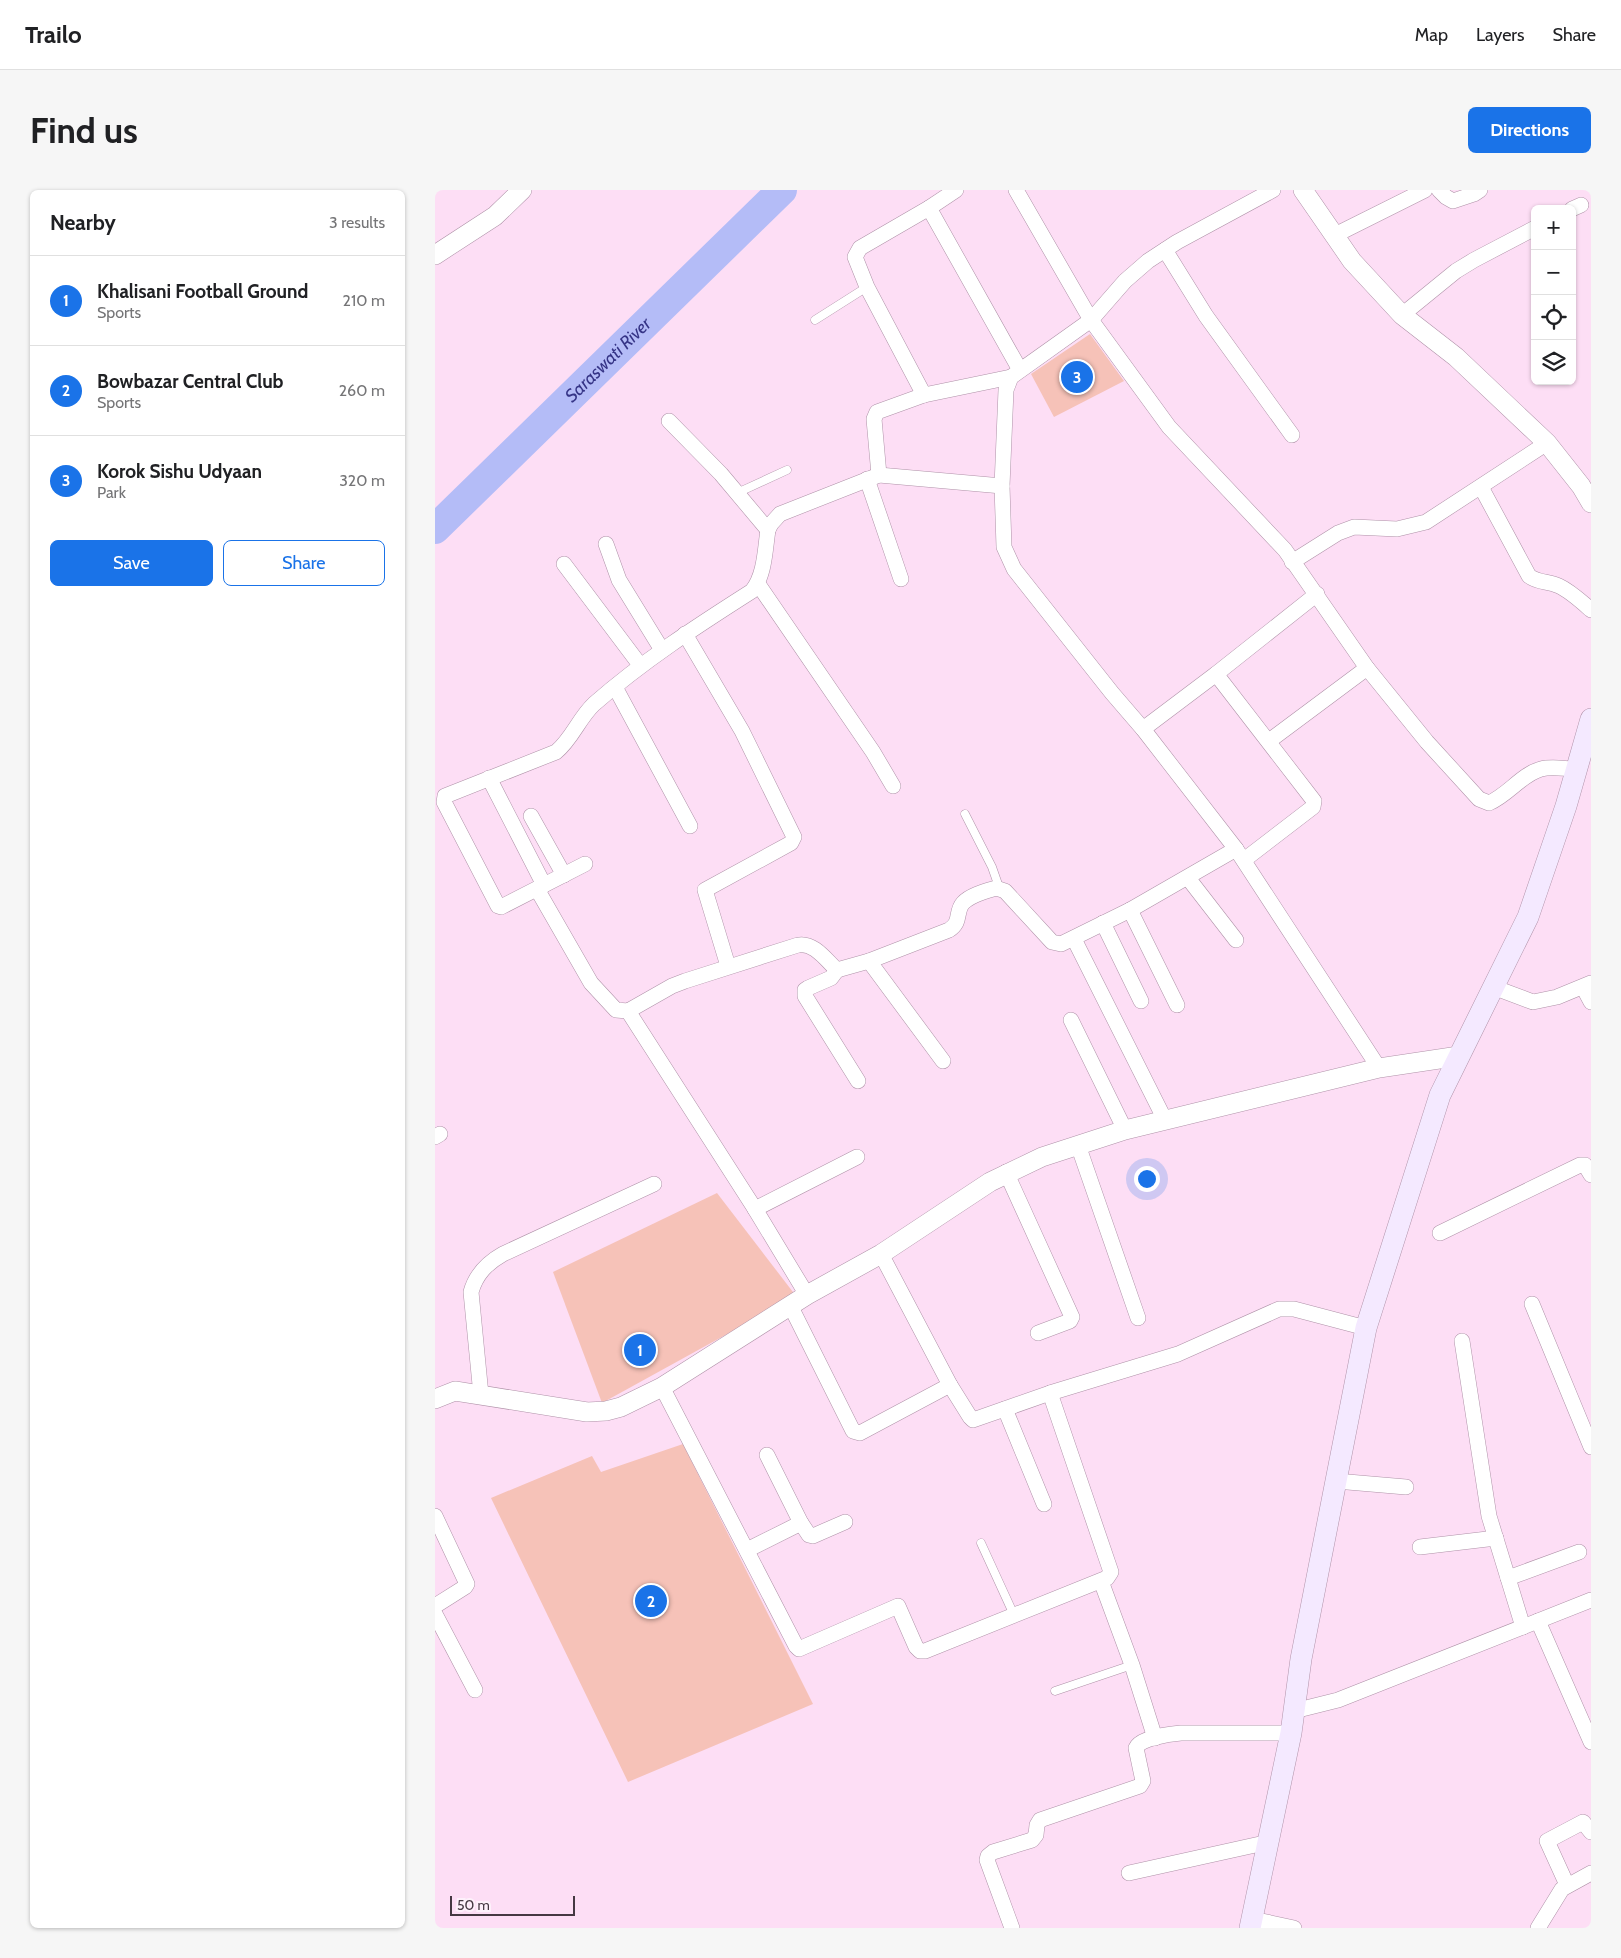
<!DOCTYPE html>
<meta charset="utf-8">
<style>
:root{--surface:#fff;--page:#f6f6f6;--text:#202124;--muted:#757577;--line:#e0e0e0;--accent:#1a73e8}
body{margin:0;font-family:Cabin,sans-serif;background:var(--page);color:var(--text)}
.controls{position:absolute;right:15px;top:15px;display:grid;overflow:hidden;border-radius:8px;box-shadow:0 1px 4px #0004}
.controls button{width:45px;height:45px;display:grid;place-items:center;padding:0;border:0;border-bottom:1px solid var(--line);background:var(--surface);color:var(--text);font:25px sans-serif}
.scale{position:absolute;left:15px;bottom:12px;width:125px;box-sizing:border-box;padding-left:5px;border:2px solid #453842;border-top:0;font-size:14px;line-height:18px;white-space:nowrap;color:#453842;-webkit-text-stroke:4px #fef1fb;paint-order:stroke}
.you{position:absolute;left:711px;top:988px;width:18px;height:18px;margin:-12px;border:4px solid #fff;border-radius:50%;background:#1a73e8;box-shadow:0 0 0 8px #1a73e833}
.badge{display:grid;place-items:center;width:32px;height:32px;border-radius:50%;background:var(--accent);color:#fff;font-size:16px;font-weight:700}
.pin{position:absolute;translate:-50% -50%;border:2px solid #fff;box-shadow:0 1px 5px #0006}
.list{margin:0;padding:0;list-style:none}
h2{display:flex;justify-content:space-between;align-items:center;height:65px;margin:0;padding:0 20px;font-size:21px}
h2 small{font-size:16px;font-weight:400;color:var(--muted)}
.list li{display:grid;grid-template-columns:32px 1fr auto;gap:15px;align-items:center;box-sizing:border-box;height:90px;padding:0 20px;border-top:1px solid var(--line)}
.list b{display:block;font-size:19px;white-space:nowrap}
.list p{margin:0;font-size:16px;white-space:nowrap;color:var(--muted)}
.list em{font-size:16px;font-style:normal;color:var(--muted)}
.actions{display:flex;gap:10px;padding:15px 20px}
.actions a{flex:1;padding:11px 0;border:1px solid var(--accent);border-radius:8px;text-align:center;font-size:18px;color:var(--accent)}
.actions .main{background:var(--accent);color:#fff}
.icon{flex:none;width:28px;height:28px;fill:none;stroke:currentColor;stroke-width:2;stroke-linecap:round;stroke-linejoin:round}
.map{position:relative;flex:none;width:1156px;height:1738px;overflow:hidden;border-radius:8px}
header{display:flex;align-items:center;gap:30px;box-sizing:border-box;height:70px;padding:0 25px;background:var(--surface);border-bottom:1px solid var(--line)}
header strong{font-size:24px}
nav{display:flex;gap:28px;margin-inline-start:auto;font-size:18px}
.intro{display:flex;align-items:center;justify-content:space-between;box-sizing:border-box;height:120px;padding:0 30px}
h1{margin:0;font-size:35px}
.button{padding:12px 22px;border-radius:8px;background:var(--accent);color:#fff;font-size:18px;font-weight:700}
main{display:flex;gap:30px;padding:0 30px}
aside{flex:1;background:var(--surface);border-radius:8px;box-shadow:0 1px 4px #0004}
.map>svg:first-child{display:block}
</style>
<header>
<strong>Trailo</strong>
<nav><a>Map</a><a>Layers</a><a>Share</a></nav>
</header>
<div class="intro"><h1>Find us</h1><a class="button">Directions</a></div>
<main>
<aside>
<h2>Nearby<small>3 results</small></h2>
<ul class="list">
<li><span class="badge">1</span><div><b>Khalisani Football Ground</b><p>Sports</p></div><em>210 m</em></li>
<li><span class="badge">2</span><div><b>Bowbazar Central Club</b><p>Sports</p></div><em>260 m</em></li>
<li><span class="badge">3</span><div><b>Korok Sishu Udyaan</b><p>Park</p></div><em>320 m</em></li>
</ul>
<div class="actions"><a class="main">Save</a><a>Share</a></div>
</aside>
<div class="map">
<svg width="1156" height="1738" viewBox="0 0 1156 1738">
<rect width="100%" height="100%" fill="#fddef5"/>
<!-- green -->
<g fill="#f6c2b8">
<polygon points="655,144 689,191 619,227 596,184"/>
<polygon points="282,1003 361,1106 167,1213 118,1082"/>
<polygon points="248,1254 378,1514 193,1592 56,1308 157,1266 166,1282"/>
</g>
<g fill="none" stroke-linecap="round" stroke-linejoin="round">
<!-- river -->
<path stroke="#b4bcf7" stroke-width="30" id="s1" d="M0 339 347 0"/>
<!-- service casing -->
<g stroke="#af92a8" stroke-width="9">
<g id="service">
<polyline points="380,130 432,97"/>
<polyline points="302,303 352,280"/>
<polyline points="530,624 557,677 564,697"/>
<polyline points="546,1353 579,1425"/>
<polyline points="620,1501 697,1475"/>
</g>
</g>
<!-- minor casing -->
<g stroke="#af92a8" stroke-width="16">
<g id="minor">
<path d="M581 0 656 130 734 237 850 360 932 478 992 552 1044 609 1054 613C1073 605 1087 584 1106 579 1117 576 1130 579 1141 579"/>
<polyline points="838,0 742,52 713,71 690,91 656,130 576,187 571,200 567,296 569,357 579,379 677,503 708,539 801,659 944,878"/>
<polyline points="1004,0 1011,7 1018,11 1039,4 1045,0"/>
<polyline points="494,18 585,180"/>
<polyline points="1137,19 1146,15"/>
<polyline points="900,45 990,0"/>
<polyline points="730,60 771,126 857,245"/>
<polyline points="967,125 1021,81 1039,70 1100,38"/>
<polyline points="489,205 432,97 420,67 425,58 494,18 521,0"/>
<polyline points="234,231 286,284 333,340"/>
<polyline points="444,285 439,229 442,222 489,205 576,187"/>
<polyline points="432,289 466,389"/>
<path d="M1046 297 1094 386C1103 393 1113 391 1124 396 1135 401 1147 412 1156 420"/>
<polyline points="171,354 184,390 227,460"/>
<polyline points="857,372 903,343 919,337 962,339 991,332 1112,253"/>
<polyline points="129,374 205,475"/>
<polyline points="323,394 438,562 458,596"/>
<polyline points="250,444 307,541 359,647 356,653 270,700 293,776"/>
<polyline points="781,484 879,611 878,617 809,670"/>
<polyline points="180,497 255,636"/>
<polyline points="708,539 781,484 882,404"/>
<polyline points="834,551 932,478"/>
<polyline points="54,588 109,695"/>
<polyline points="96,626 129,685"/>
<path d="M150 674 66 717 63 716 9 612 10 606 121 562C137 549 144 528 159 514 208 471 262 436 317 401 330 385 330 359 333 340L336 334 345 324 444 285 567 296"/>
<polyline points="753,688 801,750"/>
<path d="M102 699 156 793 181 820 193 821 237 796 250 791 363 755C379 752 391 770 402 780L434 771 514 740C527 732 520 722 528 713 535 705 551 701 561 698L570 701 617 752 626 754 695 720 801 659"/>
<polyline points="695,720 742,815"/>
<polyline points="668,733 706,811"/>
<polyline points="639,749 730,930"/>
<polyline points="434,771 508,871"/>
<polyline points="402,780 396,788 373,798 370,800 370,806 423,891"/>
<polyline points="1058,797 1098,812 1122,807 1156,793"/>
<polyline points="1148,797 1156,812"/>
<polyline points="193,821 320,1019 372,1105"/>
<polyline points="636,830 690,940"/>
<polyline points="0,947 5,944"/>
<polyline points="643,955 703,1128"/>
<polyline points="571,982 637,1127 635,1131 603,1143"/>
<polyline points="320,1019 422,967"/>
<polyline points="1005,1043 1145,975 1150,975 1156,985"/>
<polyline points="446,1064 515,1195 535,1227 538,1230 615,1203 743,1164 844,1119 859,1119 931,1138"/>
<polyline points="1097,1114 1156,1257"/>
<polyline points="355,1115 418,1241 425,1243 515,1195"/>
<polyline points="1027,1151 1054,1326 1088,1437"/>
<polyline points="227,1197 361,1456 364,1459 463,1416 481,1457 485,1461 490,1461 672,1388 676,1382 615,1203"/>
<path d="M46 1205 36 1102C41 1084 52 1073 68 1064L219 994"/>
<polyline points="570,1219 609,1314"/>
<polyline points="332,1265 366,1333 374,1345 378,1346 410,1332"/>
<polyline points="901,1291 971,1297"/>
<polyline points="0,1326 32,1394 30,1397 0,1416"/>
<polyline points="985,1357 1061,1348"/>
<polyline points="312,1360 366,1333"/>
<polyline points="1073,1388 1144,1362"/>
<polyline points="666,1391 697,1475 720,1548"/>
<polyline points="0,1424 40,1500"/>
<polyline points="1103,1431 1156,1552"/>
<polyline points="859,1521 903,1510 1156,1410"/>
<polyline points="694,1683 834,1652"/>
<polyline points="1132,1695 1112,1651 1148,1632 1156,1642"/>
<polyline points="817,1729 859,1738"/>
<path d="M577 1738 552 1670 553 1666 558 1662 597 1650 601 1645 602 1635 605 1630 705 1596 708 1591 701 1558C705 1548 735 1544 746 1543H856"/>
<polyline points="1103,1738 1127,1699 1156,1683"/>
</g>
</g>
<!-- tertiary casing -->
<g stroke="#af92a8" stroke-width="20">
<g id="tertiary">
<polyline points="868,0 917,71 967,125 1021,167 1112,253 1146,296 1156,313"/>
<polyline points="0,65 60,26 87,0"/>
<polyline points="0,1209 20,1201 152,1222 171,1221 186,1217 227,1197 372,1105 446,1064 555,992 607,967 690,940 944,878 1024,866"/>
</g>
</g>
<!-- secondary casing -->
<g stroke="#af92a8" stroke-width="22">
<polyline id="secondary" points="815,1738 856,1543 866,1469 931,1138 1005,905 1093,727 1131,616 1156,529"/>
</g>
<!-- service -->
<use href="#service" stroke="#fff" stroke-width="8"/>
<!-- minor -->
<use href="#minor" stroke="#fff" stroke-width="15"/>
<!-- tertiary -->
<use href="#tertiary" stroke="#fff" stroke-width="19"/>
<!-- secondary -->
<use href="#secondary" stroke="#f4e9ff" stroke-width="21"/>
</g>
<g text-anchor="middle" dominant-baseline="central" stroke-width="4.5" stroke-linejoin="round" paint-order="stroke">
<!-- water labels -->
<g font-size="18" font-style="italic" fill="#363587" stroke="#fef1fb">
<text stroke="none"><textPath href="#s1" startOffset="242">Saraswati River</textPath></text>
</g>
</g>
</svg>
<div class="controls">
<button>+</button>
<button>−</button>
<button><svg class="icon" aria-label="locate" viewBox="0 0 24 24"><circle cx="12" cy="12" r="6"/><path d="M12 2v4M12 18v4M2 12h4M18 12h4"/></svg></button>
<button><svg class="icon" aria-label="layers" viewBox="0 0 24 24"><path d="M12 4l9 5-9 5-9-5zM3 14l9 5 9-5"/></svg></button>
</div>
<div class="scale">50 m</div>
<div class="you"></div>
<div class="pin badge" style="left:205px;top:1160px">1</div>
<div class="pin badge" style="left:216px;top:1411px">2</div>
<div class="pin badge" style="left:642px;top:187px">3</div>
</div>
</main>
